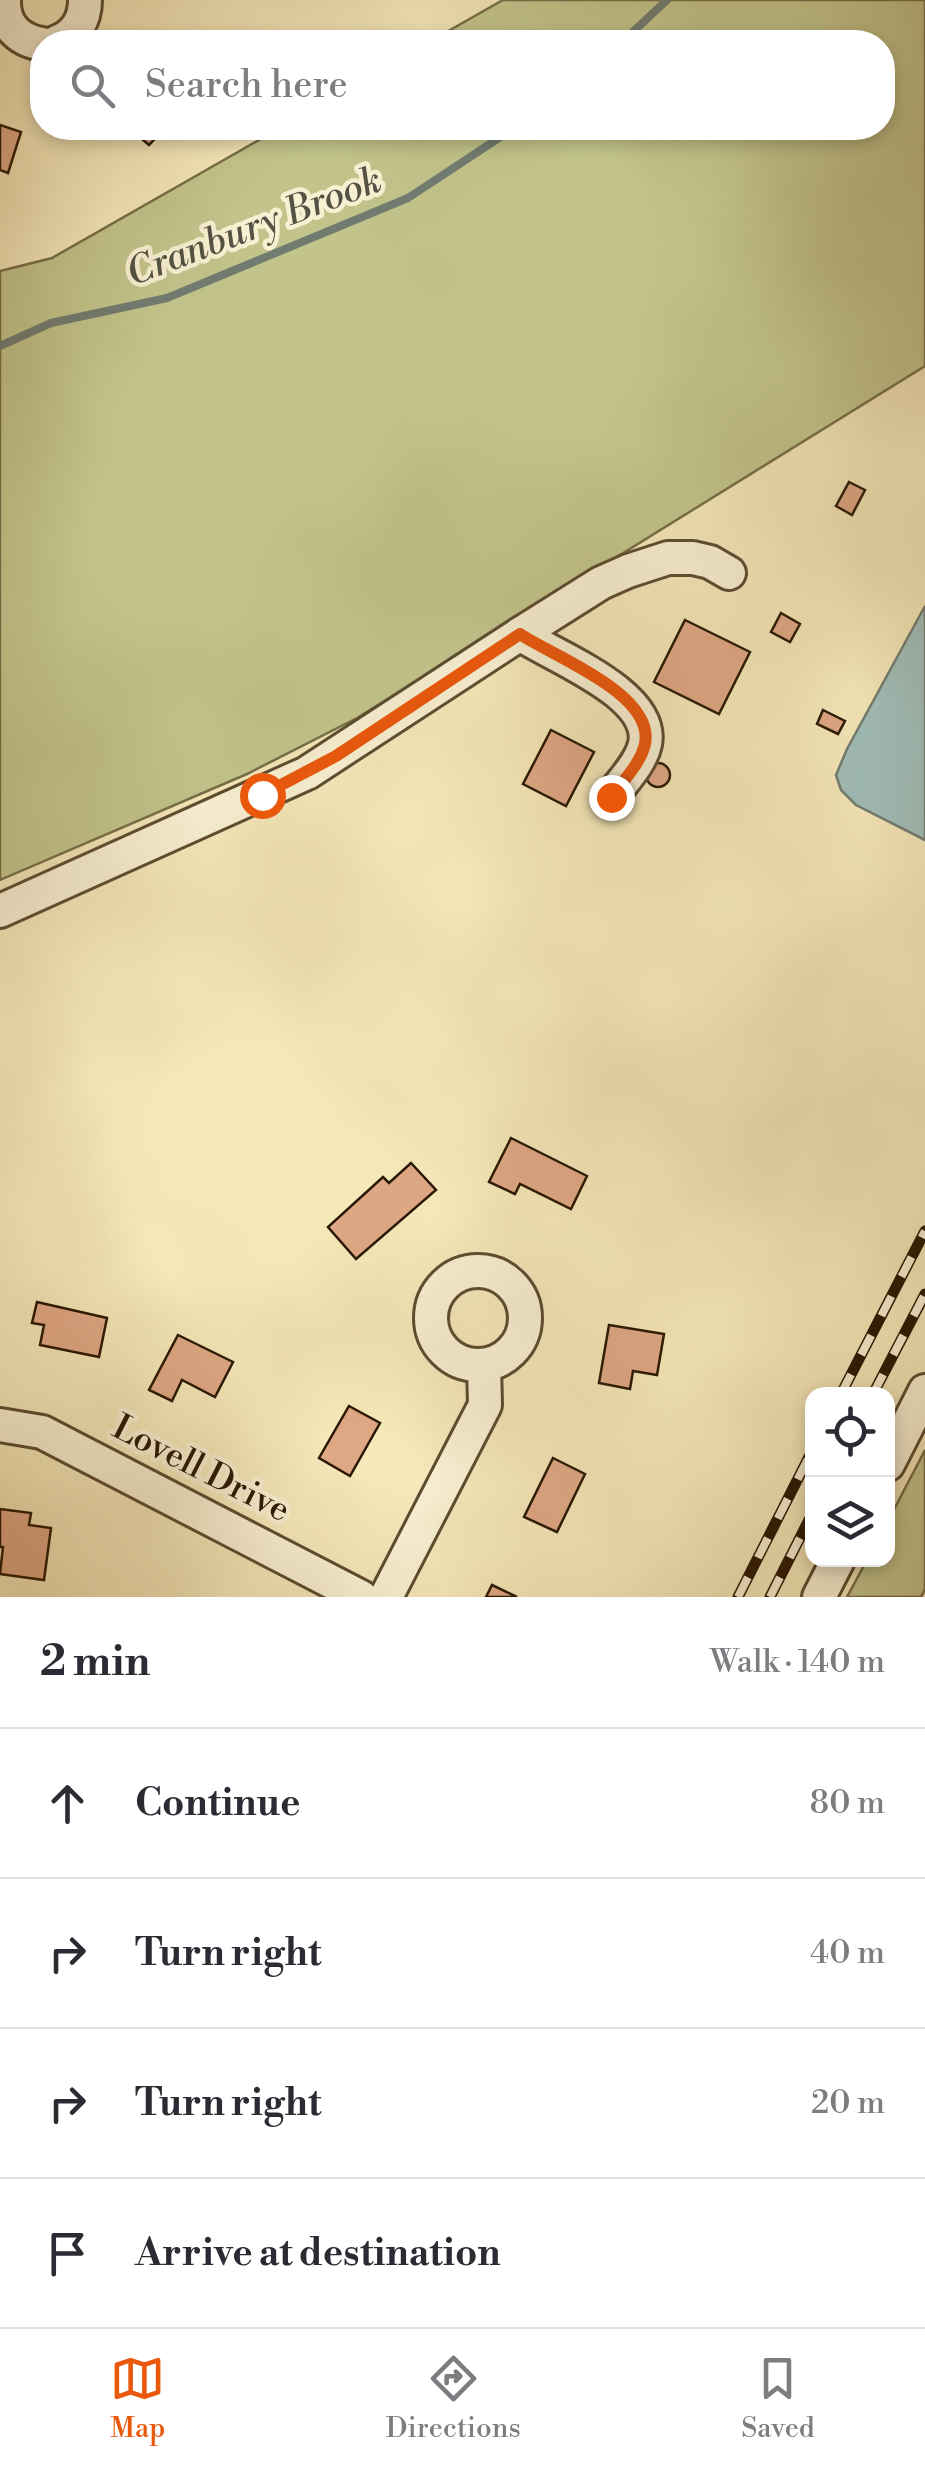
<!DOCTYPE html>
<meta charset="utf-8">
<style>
:root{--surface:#fff;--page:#f2f2f3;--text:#2b2b33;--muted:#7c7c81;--line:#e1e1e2;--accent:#ea580c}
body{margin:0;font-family:"Libre Bodoni",serif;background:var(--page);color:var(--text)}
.controls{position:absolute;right:30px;bottom:30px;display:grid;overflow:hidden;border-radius:20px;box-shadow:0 5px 15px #0003}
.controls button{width:90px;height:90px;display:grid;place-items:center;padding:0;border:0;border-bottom:2px solid var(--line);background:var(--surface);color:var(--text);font:50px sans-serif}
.stop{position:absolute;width:30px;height:30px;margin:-22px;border:8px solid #ea580c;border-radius:50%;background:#fff}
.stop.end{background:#ea580c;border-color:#fff;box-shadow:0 2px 10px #0008}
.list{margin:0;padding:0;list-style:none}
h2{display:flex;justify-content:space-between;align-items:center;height:130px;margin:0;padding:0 40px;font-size:42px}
h2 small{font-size:32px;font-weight:400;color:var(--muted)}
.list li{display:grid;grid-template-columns:65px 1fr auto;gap:30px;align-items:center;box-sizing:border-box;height:150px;padding:0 40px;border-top:2px solid var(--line)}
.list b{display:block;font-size:38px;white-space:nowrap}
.list em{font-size:32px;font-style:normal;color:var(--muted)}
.icon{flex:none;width:55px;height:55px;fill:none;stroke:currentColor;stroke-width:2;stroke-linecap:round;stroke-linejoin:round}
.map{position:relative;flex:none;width:925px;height:1597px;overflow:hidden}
.search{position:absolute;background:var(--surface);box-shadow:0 5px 15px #0003;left:30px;right:30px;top:30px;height:110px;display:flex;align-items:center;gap:25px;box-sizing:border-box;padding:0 35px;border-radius:40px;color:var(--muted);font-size:38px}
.sheet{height:730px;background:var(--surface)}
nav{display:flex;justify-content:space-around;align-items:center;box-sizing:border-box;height:140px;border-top:2px solid var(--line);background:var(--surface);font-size:28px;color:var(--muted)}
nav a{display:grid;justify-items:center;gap:5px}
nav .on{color:var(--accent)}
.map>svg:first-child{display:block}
</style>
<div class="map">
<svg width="925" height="1597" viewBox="0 0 925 1597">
<rect width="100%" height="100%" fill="#f5e8b9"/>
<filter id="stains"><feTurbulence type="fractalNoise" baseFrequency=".002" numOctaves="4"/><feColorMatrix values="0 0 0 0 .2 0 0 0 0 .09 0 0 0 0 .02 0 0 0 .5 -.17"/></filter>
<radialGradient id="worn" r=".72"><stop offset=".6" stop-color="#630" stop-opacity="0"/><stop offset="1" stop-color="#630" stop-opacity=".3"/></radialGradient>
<!-- green -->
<g fill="#c2c48b" stroke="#766e48" stroke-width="2.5">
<polygon points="503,0 925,0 925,366 357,718 247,774 0,880 0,271 52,258 280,128 882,128 882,42 429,42"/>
<polygon points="925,1450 925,1589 921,1597 847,1597 867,1560 888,1560 888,1521"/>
</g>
<!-- water -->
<polygon fill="#a0beba" stroke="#717c71" stroke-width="2.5" points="925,606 925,840 856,805 841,790 836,775 847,749"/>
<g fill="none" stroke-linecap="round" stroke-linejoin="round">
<!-- stream -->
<g stroke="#717c71" stroke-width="8">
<polyline points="622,42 667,0"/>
<polyline points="0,346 51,323 167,298 408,198 514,128"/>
</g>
</g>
<!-- building -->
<g fill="#dfa885" stroke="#2a1804" stroke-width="2.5">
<polygon points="0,125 21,132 8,173 0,170"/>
<polygon points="129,128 165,128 149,145"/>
<polygon points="849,482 865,490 852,515 836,506"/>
<polygon points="781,613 800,624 790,642 771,632"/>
<polygon points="685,620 750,652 719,714 654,682"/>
<polygon points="823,710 845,721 838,734 817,724"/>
<polygon points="551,730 594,752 566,806 523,784"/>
<circle cx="658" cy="775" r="12"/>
<polygon points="511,1138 587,1176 571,1209 520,1184 515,1194 489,1182"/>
<polygon points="411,1163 436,1190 356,1259 328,1227 383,1177 389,1183"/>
<polygon points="37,1302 107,1318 99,1357 40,1345 44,1325 32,1323"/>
<polygon points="609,1325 664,1334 657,1375 633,1371 630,1389 599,1383"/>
<polygon points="178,1335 233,1362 215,1397 182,1380 172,1401 149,1390"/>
<polygon points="349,1406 380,1423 350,1476 319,1458"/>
<polygon points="553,1458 585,1474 557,1532 524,1517"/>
<polygon points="0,1509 31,1513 29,1525 51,1528 44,1580 0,1574 3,1547 0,1547"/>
<polygon points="492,1585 517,1597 486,1597"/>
</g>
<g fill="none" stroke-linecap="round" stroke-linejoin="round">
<!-- minor casing -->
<g stroke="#5d4c31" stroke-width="38">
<g id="minor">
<path d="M4 0C3 25 18 40 42 44"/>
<path d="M57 42C76 35 85 20 85 0"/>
<path d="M520 634C554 657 655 694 645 744 641 763 622 782 611 797"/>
<polyline points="0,911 307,773 520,634 601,583 628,571 668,558 693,558 710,562 729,573"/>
<circle cx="478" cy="1318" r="47"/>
<polyline points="0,1425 42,1432 361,1597"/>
<polyline points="888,1464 925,1391"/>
<polyline points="386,1597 485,1405 484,1365"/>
<polyline points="819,1597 838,1560"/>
</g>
</g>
<!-- minor -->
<use href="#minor" stroke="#f8f0d2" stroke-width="32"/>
<!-- rail casing -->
<g stroke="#2a1804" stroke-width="11">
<g id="rail">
<polyline points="841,1394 925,1231"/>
<polyline points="873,1394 925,1294"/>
<polyline points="738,1597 812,1451"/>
<polyline points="770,1597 812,1514"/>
</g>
</g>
<!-- rail -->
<use href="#rail" stroke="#f8f0d2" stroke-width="8" stroke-dasharray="22" stroke-linecap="butt"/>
</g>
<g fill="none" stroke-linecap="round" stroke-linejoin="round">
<!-- route -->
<path stroke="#ea580c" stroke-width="12" d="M262 795 336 756 520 634C554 657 655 694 645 744 641 763 622 782 611 797"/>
</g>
<g text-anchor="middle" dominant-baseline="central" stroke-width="9" stroke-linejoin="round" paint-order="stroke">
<!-- street labels -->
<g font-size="35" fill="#2a1804" stroke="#f8f0d2">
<text transform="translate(201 1469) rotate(27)">Lovell Drive</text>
</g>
<!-- water labels -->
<g font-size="38" font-style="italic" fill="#535244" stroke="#f8f0d2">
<text transform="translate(254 227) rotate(-21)">Cranbury Brook</text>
</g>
</g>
<rect width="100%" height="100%" filter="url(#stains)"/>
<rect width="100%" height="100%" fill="url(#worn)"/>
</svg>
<div class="controls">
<button><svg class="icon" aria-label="locate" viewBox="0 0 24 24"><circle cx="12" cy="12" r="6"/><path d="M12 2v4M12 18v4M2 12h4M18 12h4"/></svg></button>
<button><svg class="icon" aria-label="layers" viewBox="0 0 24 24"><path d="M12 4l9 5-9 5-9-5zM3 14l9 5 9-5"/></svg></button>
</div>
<div class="stop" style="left:262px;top:795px"></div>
<div class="stop end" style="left:611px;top:797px"></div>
<div class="search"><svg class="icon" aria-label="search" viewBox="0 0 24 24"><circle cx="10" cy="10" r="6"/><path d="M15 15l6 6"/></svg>Search here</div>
</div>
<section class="sheet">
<h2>2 min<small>Walk · 140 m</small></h2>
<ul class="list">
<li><svg class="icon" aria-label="ahead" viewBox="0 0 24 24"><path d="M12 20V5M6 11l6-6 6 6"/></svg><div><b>Continue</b></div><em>80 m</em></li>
<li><svg class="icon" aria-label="right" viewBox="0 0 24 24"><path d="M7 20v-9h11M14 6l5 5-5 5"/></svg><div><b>Turn right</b></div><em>40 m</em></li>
<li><svg class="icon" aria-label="right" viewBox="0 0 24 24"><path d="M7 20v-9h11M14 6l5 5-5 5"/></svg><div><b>Turn right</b></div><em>20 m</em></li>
<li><svg class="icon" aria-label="arrive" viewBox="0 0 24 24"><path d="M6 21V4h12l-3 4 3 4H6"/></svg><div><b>Arrive at destination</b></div></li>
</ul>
</section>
<nav>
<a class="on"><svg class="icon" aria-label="map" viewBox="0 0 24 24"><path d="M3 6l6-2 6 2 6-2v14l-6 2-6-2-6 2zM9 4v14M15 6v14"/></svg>Map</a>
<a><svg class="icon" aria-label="directions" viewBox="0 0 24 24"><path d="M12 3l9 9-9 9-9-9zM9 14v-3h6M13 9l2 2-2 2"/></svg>Directions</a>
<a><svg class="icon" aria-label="saved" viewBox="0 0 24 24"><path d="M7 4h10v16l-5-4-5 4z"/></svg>Saved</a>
</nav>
